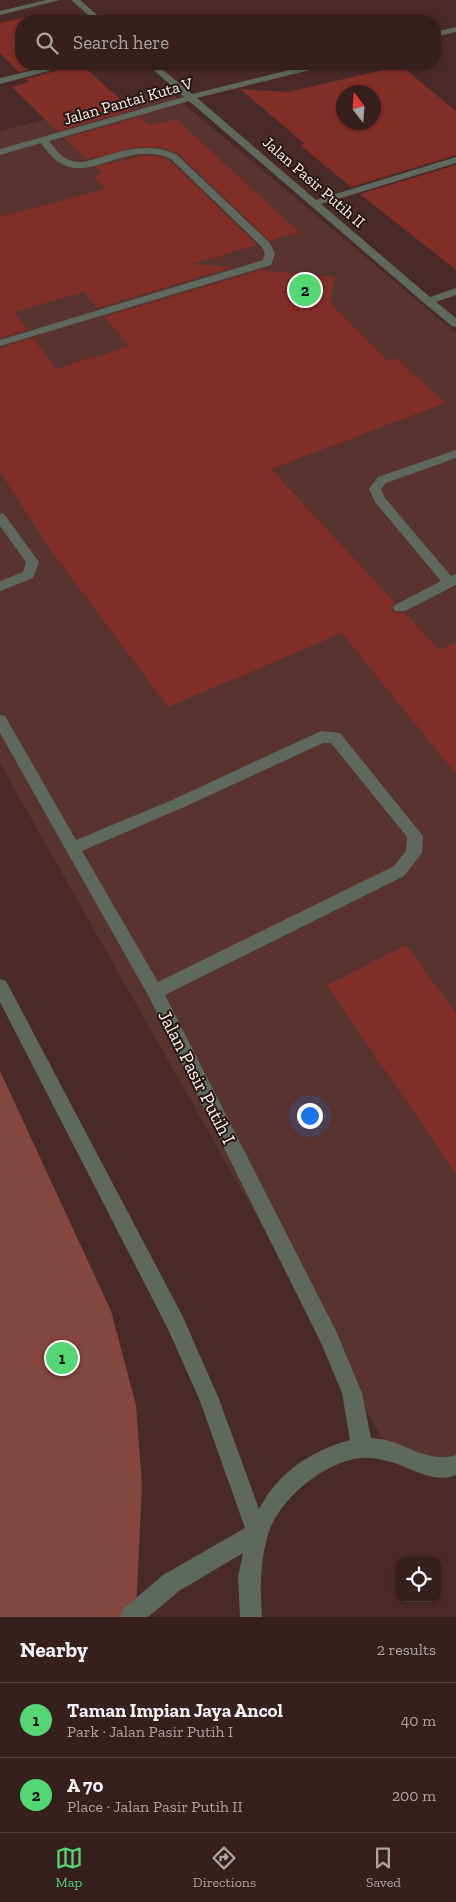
<!DOCTYPE html>
<meta charset="utf-8">
<style>
:root{--surface:#36201e;--page:#3d2827;--text:#f1f3f6;--muted:#aaa3a4;--line:#503e3c;--accent:#54d672}
body{margin:0;font-family:"Zilla Slab",serif;background:var(--page);color:var(--text)}
.controls{position:absolute;right:15px;bottom:15px;display:grid;overflow:hidden;border-radius:10px;box-shadow:0 1px 4px #0004}
.controls button{width:45px;height:45px;display:grid;place-items:center;padding:0;border:0;border-bottom:1px solid var(--line);background:var(--surface);color:var(--text);font:25px sans-serif}
.compass{position:absolute;left:336px;top:85px;width:45px;height:45px;border-radius:50%;background:var(--surface);box-shadow:0 1px 4px #0004;rotate:343deg}
.you{position:absolute;left:309px;top:1115px;width:18px;height:18px;margin:-12px;border:4px solid #fff;border-radius:50%;background:#1a73e8;box-shadow:0 0 0 8px #1a73e833}
.badge{display:grid;place-items:center;width:32px;height:32px;border-radius:50%;background:var(--accent);color:#111;font-size:16px;font-weight:700}
.pin{position:absolute;translate:-50% -50%;border:2px solid #fff;box-shadow:0 1px 5px #0006}
.list{margin:0;padding:0;list-style:none}
h2{display:flex;justify-content:space-between;align-items:center;height:65px;margin:0;padding:0 20px;font-size:21px}
h2 small{font-size:16px;font-weight:400;color:var(--muted)}
.list li{display:grid;grid-template-columns:32px 1fr auto;gap:15px;align-items:center;box-sizing:border-box;height:75px;padding:0 20px;border-top:1px solid var(--line)}
.list b{display:block;font-size:19px;white-space:nowrap}
.list p{margin:0;font-size:16px;white-space:nowrap;color:var(--muted)}
.list em{font-size:16px;font-style:normal;color:var(--muted)}
.icon{flex:none;width:28px;height:28px;fill:none;stroke:currentColor;stroke-width:2;stroke-linecap:round;stroke-linejoin:round}
.map{position:relative;flex:none;width:456px;height:1617px;overflow:hidden}
.search{position:absolute;background:var(--surface);box-shadow:0 1px 4px #0004;left:15px;right:15px;top:15px;height:55px;display:flex;align-items:center;gap:12px;box-sizing:border-box;padding:0 18px;border-radius:20px;color:var(--muted);font-size:19px}
.sheet{height:215px;background:var(--surface)}
nav{display:flex;justify-content:space-around;align-items:center;box-sizing:border-box;height:70px;border-top:1px solid var(--line);background:var(--surface);font-size:14px;color:var(--muted)}
nav a{display:grid;justify-items:center;gap:2px}
nav .on{color:var(--accent)}
.map>svg:first-child{display:block}
</style>
<div class="map">
<svg width="456" height="1617" viewBox="0 0 456 1617">
<rect width="100%" height="100%" fill="#482b28"/>
<!-- built -->
<polygon fill="#573430" points="166,89 456,333 456,1463 389,1451 0,763 0,131"/>
<!-- green -->
<polygon fill="#834640" points="0,1071 111,1311 136,1405 142,1485 136,1612 131,1617 0,1617"/>
<!-- building -->
<g fill="#812d28" fill-rule="evenodd">
<polygon points="32,16 37,21 21,21 21,64 53,64 19,72 0,53 0,23"/>
<polygon points="76,64 81,64 132,110 57,131 12,87 29,82 26,79 74,66"/>
<path d="M401 66 456 111V155L351 187 300 145 305 144 240 89 287 92ZM344 92H374V122H344Z"/>
<polygon points="140,117 150,126 176,119 299,232 270,241 178,153 158,147 138,147 87,159 65,138"/>
<polygon points="142,156 156,156 170,161 257,245 192,264 233,267 97,308 84,292 14,312 27,330 0,338 0,217 105,189 93,176 102,174 95,167"/>
<polygon points="456,165 456,270 360,194"/>
<polygon points="261,270 335,277 330,303 388,361 396,358 445,403 271,469 395,603 391,607 393,612 405,613 439,650 456,643 456,774 342,633 168,707 51,550 0,472 0,348 33,338 56,369 130,346 104,317"/>
<polygon points="406,945 456,1013 456,1174 327,985"/>
</g>
<g fill="none" stroke-linecap="round" stroke-linejoin="round">
<!-- minor -->
<g fill="#5e685f" fill-rule="evenodd">
<polygon points="46,0 60,0 0,15 0,11"/>
<polygon points="71,0 80,0 104,21 95,21"/>
<polygon points="456,27 456,32 435,37 435,32"/>
<polygon points="60,64 74,64 0,84 0,78"/>
<path d="M147 64H156L192 94 314 64H327L326 66 197 98 316 200 456 157V163L321 204 430 297 456 288V295L436 302 456 318V327L452 326 424 303 189 101 49 141C55 148 62 159 72 161 80 164 91 160 98 158 126 150 150 142 177 155L269 242 275 253 271 265 0 346V340L263 260 265 253 261 246 171 159C131 140 94 179 64 165 54 161 47 151 41 143L0 155V149L184 97Z"/>
<polygon points="456,450 456,458 386,483 381,489 385,498 451,576 456,574 456,585 405,611 395,611 393,608 395,605 441,581 375,502 369,489 378,477"/>
<polygon points="0,513 4,514 39,562 33,578 0,591 0,581 23,572 26,562 0,526"/>
<path d="M0 715 5 716 76 840 172 800 321 731 340 733 423 836 422 853 404 876 165 995 336 1331 362 1393 371 1438C377 1439 384 1439 390 1441 410 1448 435 1463 456 1455V1475C433 1485 409 1466 387 1461 379 1459 368 1457 361 1458 323 1462 276 1501 267 1538 260 1565 260 1590 262 1617H240L238 1577 243 1553 179 1591 148 1617H120L123 1609 163 1575 245 1528 200 1401 168 1329 0 1002V979L6 981 182 1315 219 1399 259 1509C279 1472 310 1451 350 1440L342 1393 322 1345 149 997 0 733ZM323 743H331L407 837 406 851 394 866 158 982 82 851 182 808Z"/>
</g>
</g>
<g text-anchor="middle" dominant-baseline="central" stroke-width="4" stroke-linejoin="round" paint-order="stroke">
<!-- far-street labels -->
<g font-size="16" fill="#feefec" stroke="#251816">
<text transform="translate(128 101) rotate(-16)">Jalan Pantai Kuta V</text>
<text transform="translate(314 182) rotate(41)">Jalan Pasir Putih II</text>
</g>
<!-- street labels -->
<g font-size="19" fill="#feefec" stroke="#251816">
<text transform="translate(197 1077) rotate(63)">Jalan Pasir Putih I</text>
</g>
</g>
</svg>
<div class="controls">
<button><svg class="icon" aria-label="locate" viewBox="0 0 24 24"><circle cx="12" cy="12" r="6"/><path d="M12 2v4M12 18v4M2 12h4M18 12h4"/></svg></button>
</div>
<svg class="compass" viewBox="-18 -18 36 36"><path d="M0-13l5 13h-10z" fill="#e53935"/><path d="M0 13l5-13h-10z" fill="#aaa3a4"/></svg>
<div class="you"></div>
<div class="pin badge" style="left:62px;top:1358px">1</div>
<div class="pin badge" style="left:305px;top:290px">2</div>
<div class="search"><svg class="icon" aria-label="search" viewBox="0 0 24 24"><circle cx="10" cy="10" r="6"/><path d="M15 15l6 6"/></svg>Search here</div>
</div>
<section class="sheet">
<h2>Nearby<small>2 results</small></h2>
<ul class="list">
<li><span class="badge">1</span><div><b>Taman Impian Jaya Ancol</b><p>Park · Jalan Pasir Putih I</p></div><em>40 m</em></li>
<li><span class="badge">2</span><div><b>A 70</b><p>Place · Jalan Pasir Putih II</p></div><em>200 m</em></li>
</ul>
</section>
<nav>
<a class="on"><svg class="icon" aria-label="map" viewBox="0 0 24 24"><path d="M3 6l6-2 6 2 6-2v14l-6 2-6-2-6 2zM9 4v14M15 6v14"/></svg>Map</a>
<a><svg class="icon" aria-label="directions" viewBox="0 0 24 24"><path d="M12 3l9 9-9 9-9-9zM9 14v-3h6M13 9l2 2-2 2"/></svg>Directions</a>
<a><svg class="icon" aria-label="saved" viewBox="0 0 24 24"><path d="M7 4h10v16l-5-4-5 4z"/></svg>Saved</a>
</nav>
